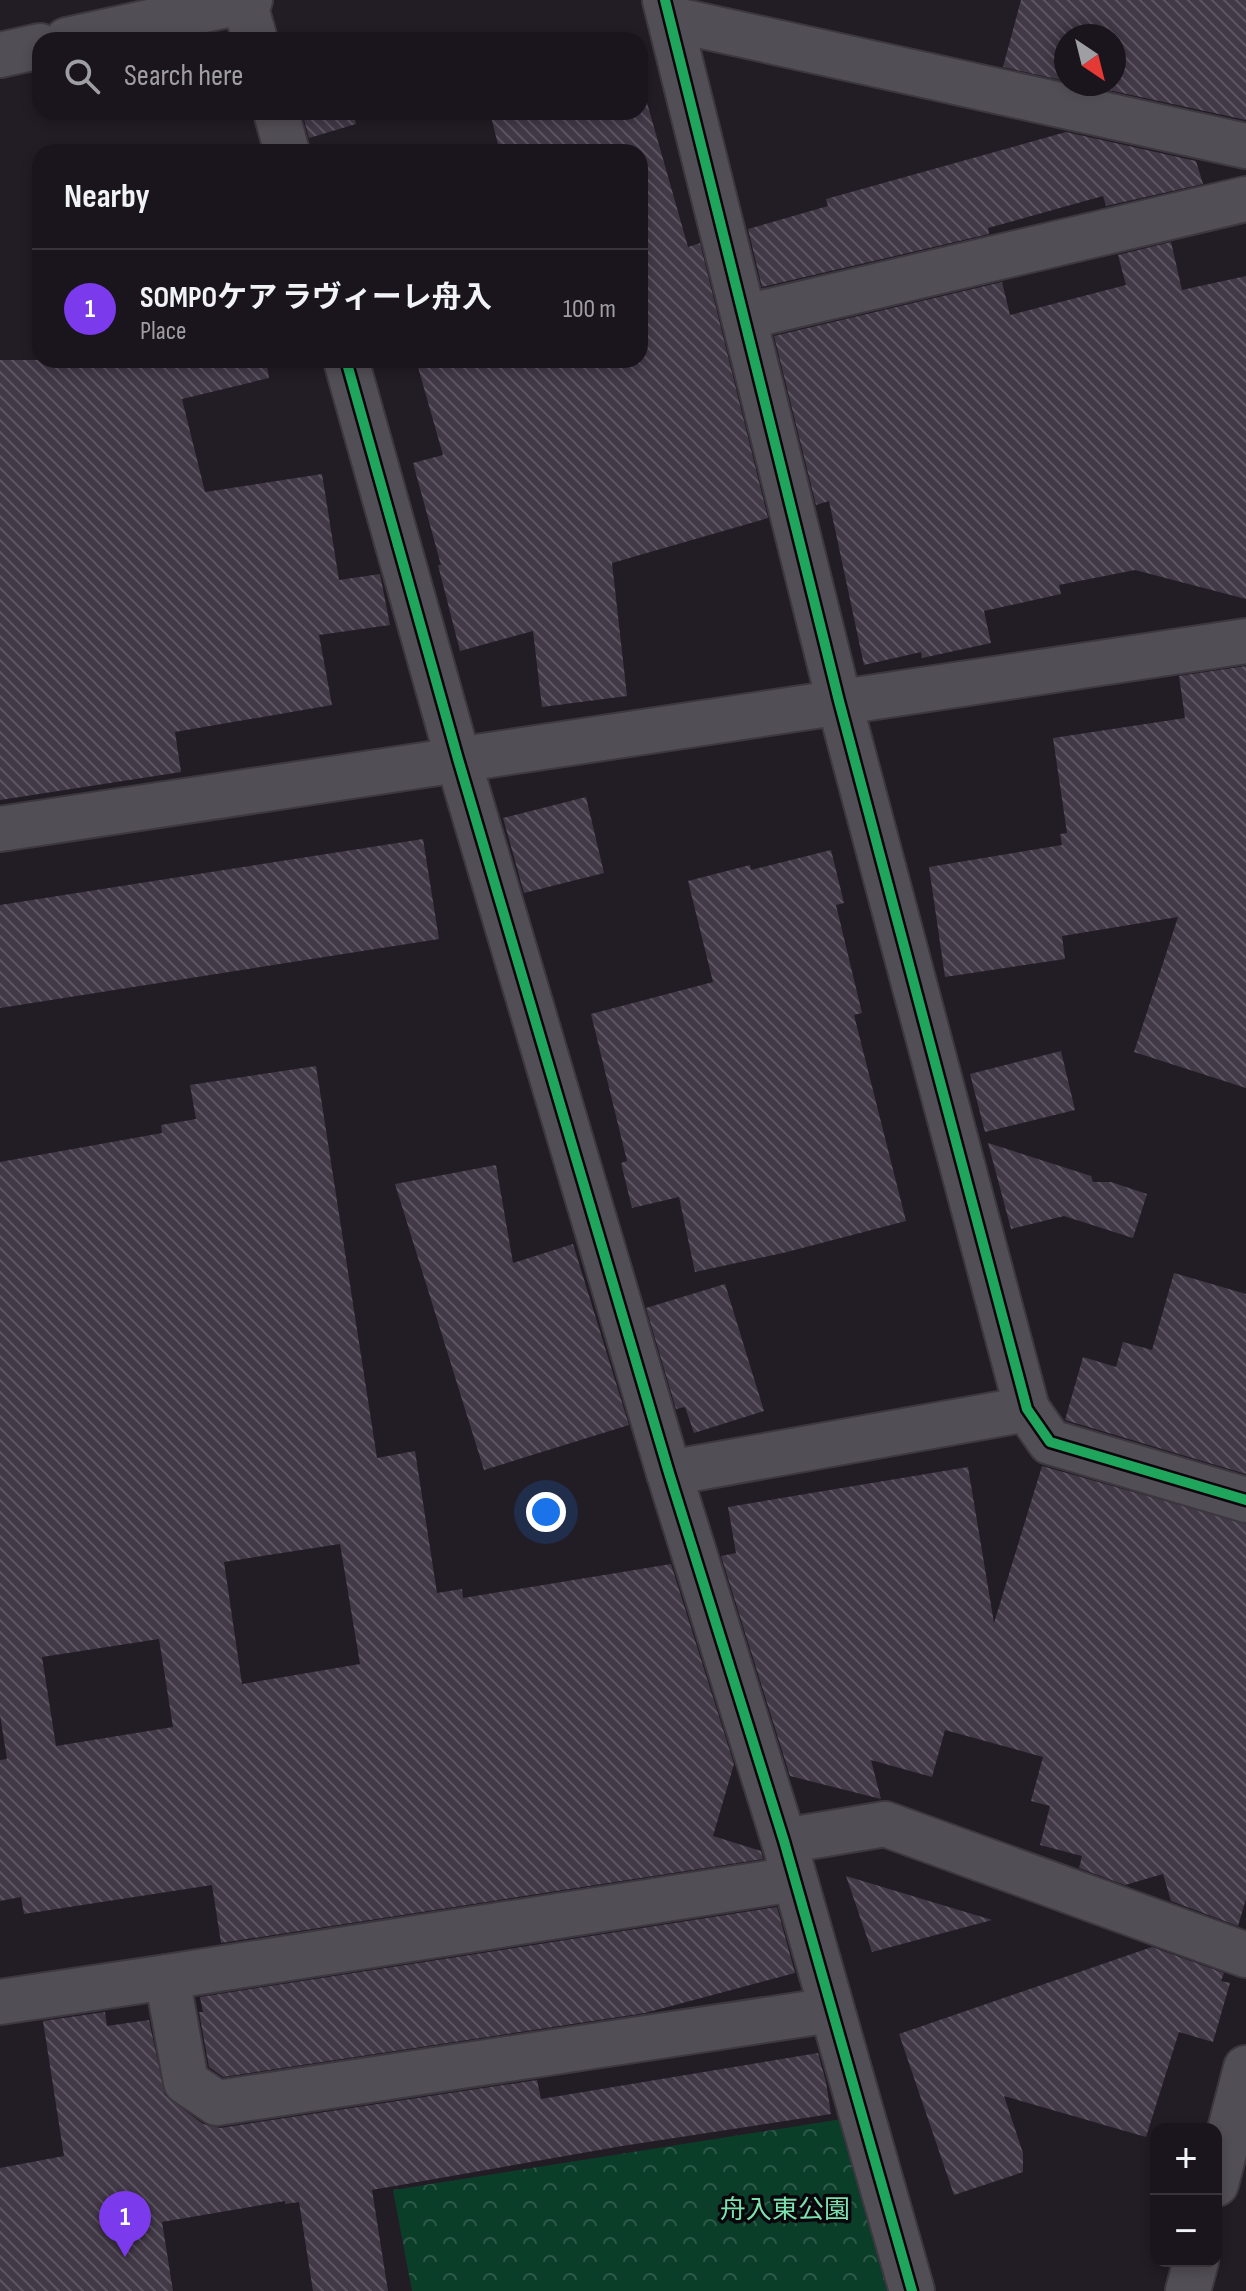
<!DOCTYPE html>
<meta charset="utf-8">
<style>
:root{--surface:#1a151c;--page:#231e25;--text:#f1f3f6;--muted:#9f9fa3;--line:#38343b;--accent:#7c3aed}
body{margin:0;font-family:"Sofia Sans Condensed","Noto Sans JP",sans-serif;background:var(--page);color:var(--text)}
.controls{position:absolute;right:24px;bottom:24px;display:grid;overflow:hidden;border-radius:16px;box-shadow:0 4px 12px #0003}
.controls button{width:72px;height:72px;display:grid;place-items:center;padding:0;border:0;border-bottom:2px solid var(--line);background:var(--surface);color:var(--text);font:40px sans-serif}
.compass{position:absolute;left:1054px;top:24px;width:72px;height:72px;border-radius:50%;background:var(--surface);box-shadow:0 4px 12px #0003;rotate:145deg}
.you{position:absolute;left:546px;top:1512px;width:28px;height:28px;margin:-20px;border:6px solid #fff;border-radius:50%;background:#1a73e8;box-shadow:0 0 0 12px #1a73e833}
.badge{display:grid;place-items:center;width:52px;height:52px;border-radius:50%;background:var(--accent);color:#fff;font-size:26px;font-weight:700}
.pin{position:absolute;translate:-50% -66px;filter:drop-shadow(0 2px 4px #0008)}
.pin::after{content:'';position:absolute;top:42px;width:28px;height:24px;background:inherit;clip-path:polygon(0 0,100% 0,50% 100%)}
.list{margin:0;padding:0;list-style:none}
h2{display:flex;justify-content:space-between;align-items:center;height:104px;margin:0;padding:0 32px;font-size:34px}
h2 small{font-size:26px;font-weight:400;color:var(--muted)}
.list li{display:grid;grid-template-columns:52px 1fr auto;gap:24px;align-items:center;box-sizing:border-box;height:120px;padding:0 32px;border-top:2px solid var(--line)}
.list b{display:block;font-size:30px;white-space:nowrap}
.list p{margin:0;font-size:26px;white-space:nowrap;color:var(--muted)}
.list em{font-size:26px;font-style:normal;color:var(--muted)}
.icon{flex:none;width:44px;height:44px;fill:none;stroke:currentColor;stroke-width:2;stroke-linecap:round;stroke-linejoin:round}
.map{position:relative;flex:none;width:1246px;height:2291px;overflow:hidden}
.search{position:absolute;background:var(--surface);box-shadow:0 4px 12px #0003;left:32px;top:32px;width:616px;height:88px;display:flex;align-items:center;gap:20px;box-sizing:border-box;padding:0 28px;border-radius:24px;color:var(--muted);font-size:30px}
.panel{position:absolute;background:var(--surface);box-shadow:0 4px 12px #0003;left:32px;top:144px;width:616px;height:224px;border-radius:24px}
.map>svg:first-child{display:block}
</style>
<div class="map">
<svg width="1246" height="2291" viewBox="0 0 1246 2291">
<defs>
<pattern id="forest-crowns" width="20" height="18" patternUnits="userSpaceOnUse" patternTransform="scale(2)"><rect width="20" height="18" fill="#0a3e29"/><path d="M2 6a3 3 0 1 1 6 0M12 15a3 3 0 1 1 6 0" fill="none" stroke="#2d5948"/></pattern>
<pattern id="building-back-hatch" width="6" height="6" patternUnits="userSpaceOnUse" patternTransform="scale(2)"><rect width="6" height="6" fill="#423947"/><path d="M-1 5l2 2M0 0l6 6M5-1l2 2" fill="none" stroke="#5d5561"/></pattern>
</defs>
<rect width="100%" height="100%" fill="#221c25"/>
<!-- forest -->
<polygon fill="url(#forest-crowns)" points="842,2119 894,2291 412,2291 393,2190"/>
<!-- building -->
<g fill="url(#building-back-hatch)" fill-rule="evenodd">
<polygon points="1021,0 1246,0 1246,120 1081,84 1114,84 1114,36 1066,36 1066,81 1003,67"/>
<polygon points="640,78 688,247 700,243 768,518 612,563 627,696 542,707 533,631 460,651 438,565 441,565 413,463 443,455 416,360 640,360 640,152 500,152 490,113 640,112"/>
<polygon points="302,112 353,112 356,124 309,138"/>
<polygon points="1066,132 1196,161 1203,184 1106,206 1103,196 988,228 989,234 762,287 748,229 828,206 826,199"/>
<polygon points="1171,242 1182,290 1246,276 1246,599 1135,570 1059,585 1061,594 984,611 991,643 922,658 921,652 864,665 829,501 816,505 774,336 1002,282 1010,315 1126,285 1118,255"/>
<polygon points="0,360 266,360 269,378 182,399 205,492 322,474 339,580 380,574 390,625 319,635 332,705 175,732 181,772 0,800"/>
<polygon points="1246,666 1246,1088 1134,1052 1178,917 1062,936 1065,959 945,977 929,867 1062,845 1060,834 1067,833 1053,738 1185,718 1179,676"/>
<polygon points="586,797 604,873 524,893 503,818"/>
<polygon points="423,839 439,939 0,1008 0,905"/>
<polygon points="831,850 844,903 836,905 862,1013 854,1015 906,1221 787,1252 695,1272 679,1197 632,1208 621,1163 627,1161 591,1014 713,982 688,881 750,865 751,870"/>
<polygon points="1061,1051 1075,1110 985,1132 970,1074"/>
<path d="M316 1066 377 1458 415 1451 437 1593 462 1589 463 1598 671 1564 734 1764 713 1836 761 1851 763 1859 221 1943 212 1885 24 1914 21 1897 0 1901V1760L7 1759 0 1715V1162L162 1133 161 1125 196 1119 190 1085ZM340 1544 360 1664 242 1684 224 1562ZM159 1639 173 1727 56 1746 42 1657Z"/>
<polygon points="988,1143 1091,1176 1093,1182 1111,1182 1147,1194 1133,1238 1064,1216 1011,1229"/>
<polygon points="496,1165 513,1263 573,1244 629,1425 484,1470 395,1184"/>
<polygon points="1174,1273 1246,1294 1246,1474 1065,1420 1083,1357 1116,1367 1123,1342 1152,1350"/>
<polygon points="725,1284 764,1411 694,1433 685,1407 676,1409 646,1308"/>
<polygon points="1042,1466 1246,1524 1246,1899 1238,1926 1171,1901 1163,1874 1125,1885 1079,1868 1082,1856 1040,1845 1050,1806 1031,1801 1043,1757 945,1730 932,1777 871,1760 881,1799 790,1776 721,1556 736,1553 728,1507 968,1467 994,1623"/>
<polygon points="846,1876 992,1920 872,1952"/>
<polygon points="777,1907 795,1973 645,2013 223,2077 209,2067 199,2012 203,2012 200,1997"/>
<polygon points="1152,1947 1224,1973 1221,1981 1230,1983 1213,2042 1179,2032 1146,2137 1004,2096 1023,2153 1023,2172 954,2195 899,2034"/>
<polygon points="105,2012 107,2026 149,2020 165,2095 203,2124 220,2128 537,2080 541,2099 818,2053 826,2082 831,2114 622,2146 372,2190 388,2291 313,2291 299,2202 285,2204 285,2201 162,2222 173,2291 0,2291 0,2168 64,2156 43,2021"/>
</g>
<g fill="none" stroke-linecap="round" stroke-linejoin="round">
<!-- minor casing -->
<g stroke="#3d3840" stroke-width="48">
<g id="minor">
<polyline points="665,0 839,701 1027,1409 1050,1442 1246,1500"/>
<polyline points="244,1 255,40"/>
<polyline points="671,19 1246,146"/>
<polyline points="67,40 250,0"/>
<polyline points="0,55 40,46"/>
<polyline points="276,112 287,152"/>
<polyline points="745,317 1246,199"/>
<polyline points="346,360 458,759 669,1473 784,1841 912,2291"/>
<polyline points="0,829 1246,641"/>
<polyline points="669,1473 1027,1409"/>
<polyline points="784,1841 885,1824 1246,1955"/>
<polyline points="167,1977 794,1879"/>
<polyline points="0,2002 167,1977 186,2082 217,2103 831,2010"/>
<polyline points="1216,2184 1246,2068"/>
<polyline points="1188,2291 1196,2261"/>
</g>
</g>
<!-- minor -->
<use href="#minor" stroke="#524e55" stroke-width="44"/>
<!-- cycleway casing -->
<g stroke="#0a060c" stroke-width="15">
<g id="cycleway">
<polyline points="665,0 839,701 1027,1409 1050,1442 1246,1500"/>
<polyline points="346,360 458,759 669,1473 784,1841 912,2291"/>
</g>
</g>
<!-- cycleway -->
<use href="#cycleway" stroke="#20a55d" stroke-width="10"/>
</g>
<g text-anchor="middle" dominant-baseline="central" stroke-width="7" stroke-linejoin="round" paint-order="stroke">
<!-- park labels -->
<g font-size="26" fill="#7be1ad" stroke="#0a060c">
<text x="785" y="2210">舟入東公園</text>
</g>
</g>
</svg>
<div class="controls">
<button>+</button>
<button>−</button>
</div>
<svg class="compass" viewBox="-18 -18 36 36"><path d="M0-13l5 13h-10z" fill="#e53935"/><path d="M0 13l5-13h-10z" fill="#9f9fa3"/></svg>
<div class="you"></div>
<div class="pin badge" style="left:125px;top:2257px">1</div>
<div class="search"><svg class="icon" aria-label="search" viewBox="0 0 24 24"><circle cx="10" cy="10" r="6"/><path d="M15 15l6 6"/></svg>Search here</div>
<section class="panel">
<h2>Nearby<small></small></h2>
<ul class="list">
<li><span class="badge">1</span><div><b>SOMPOケア ラヴィーレ舟入</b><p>Place</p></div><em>100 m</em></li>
</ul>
</section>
</div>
